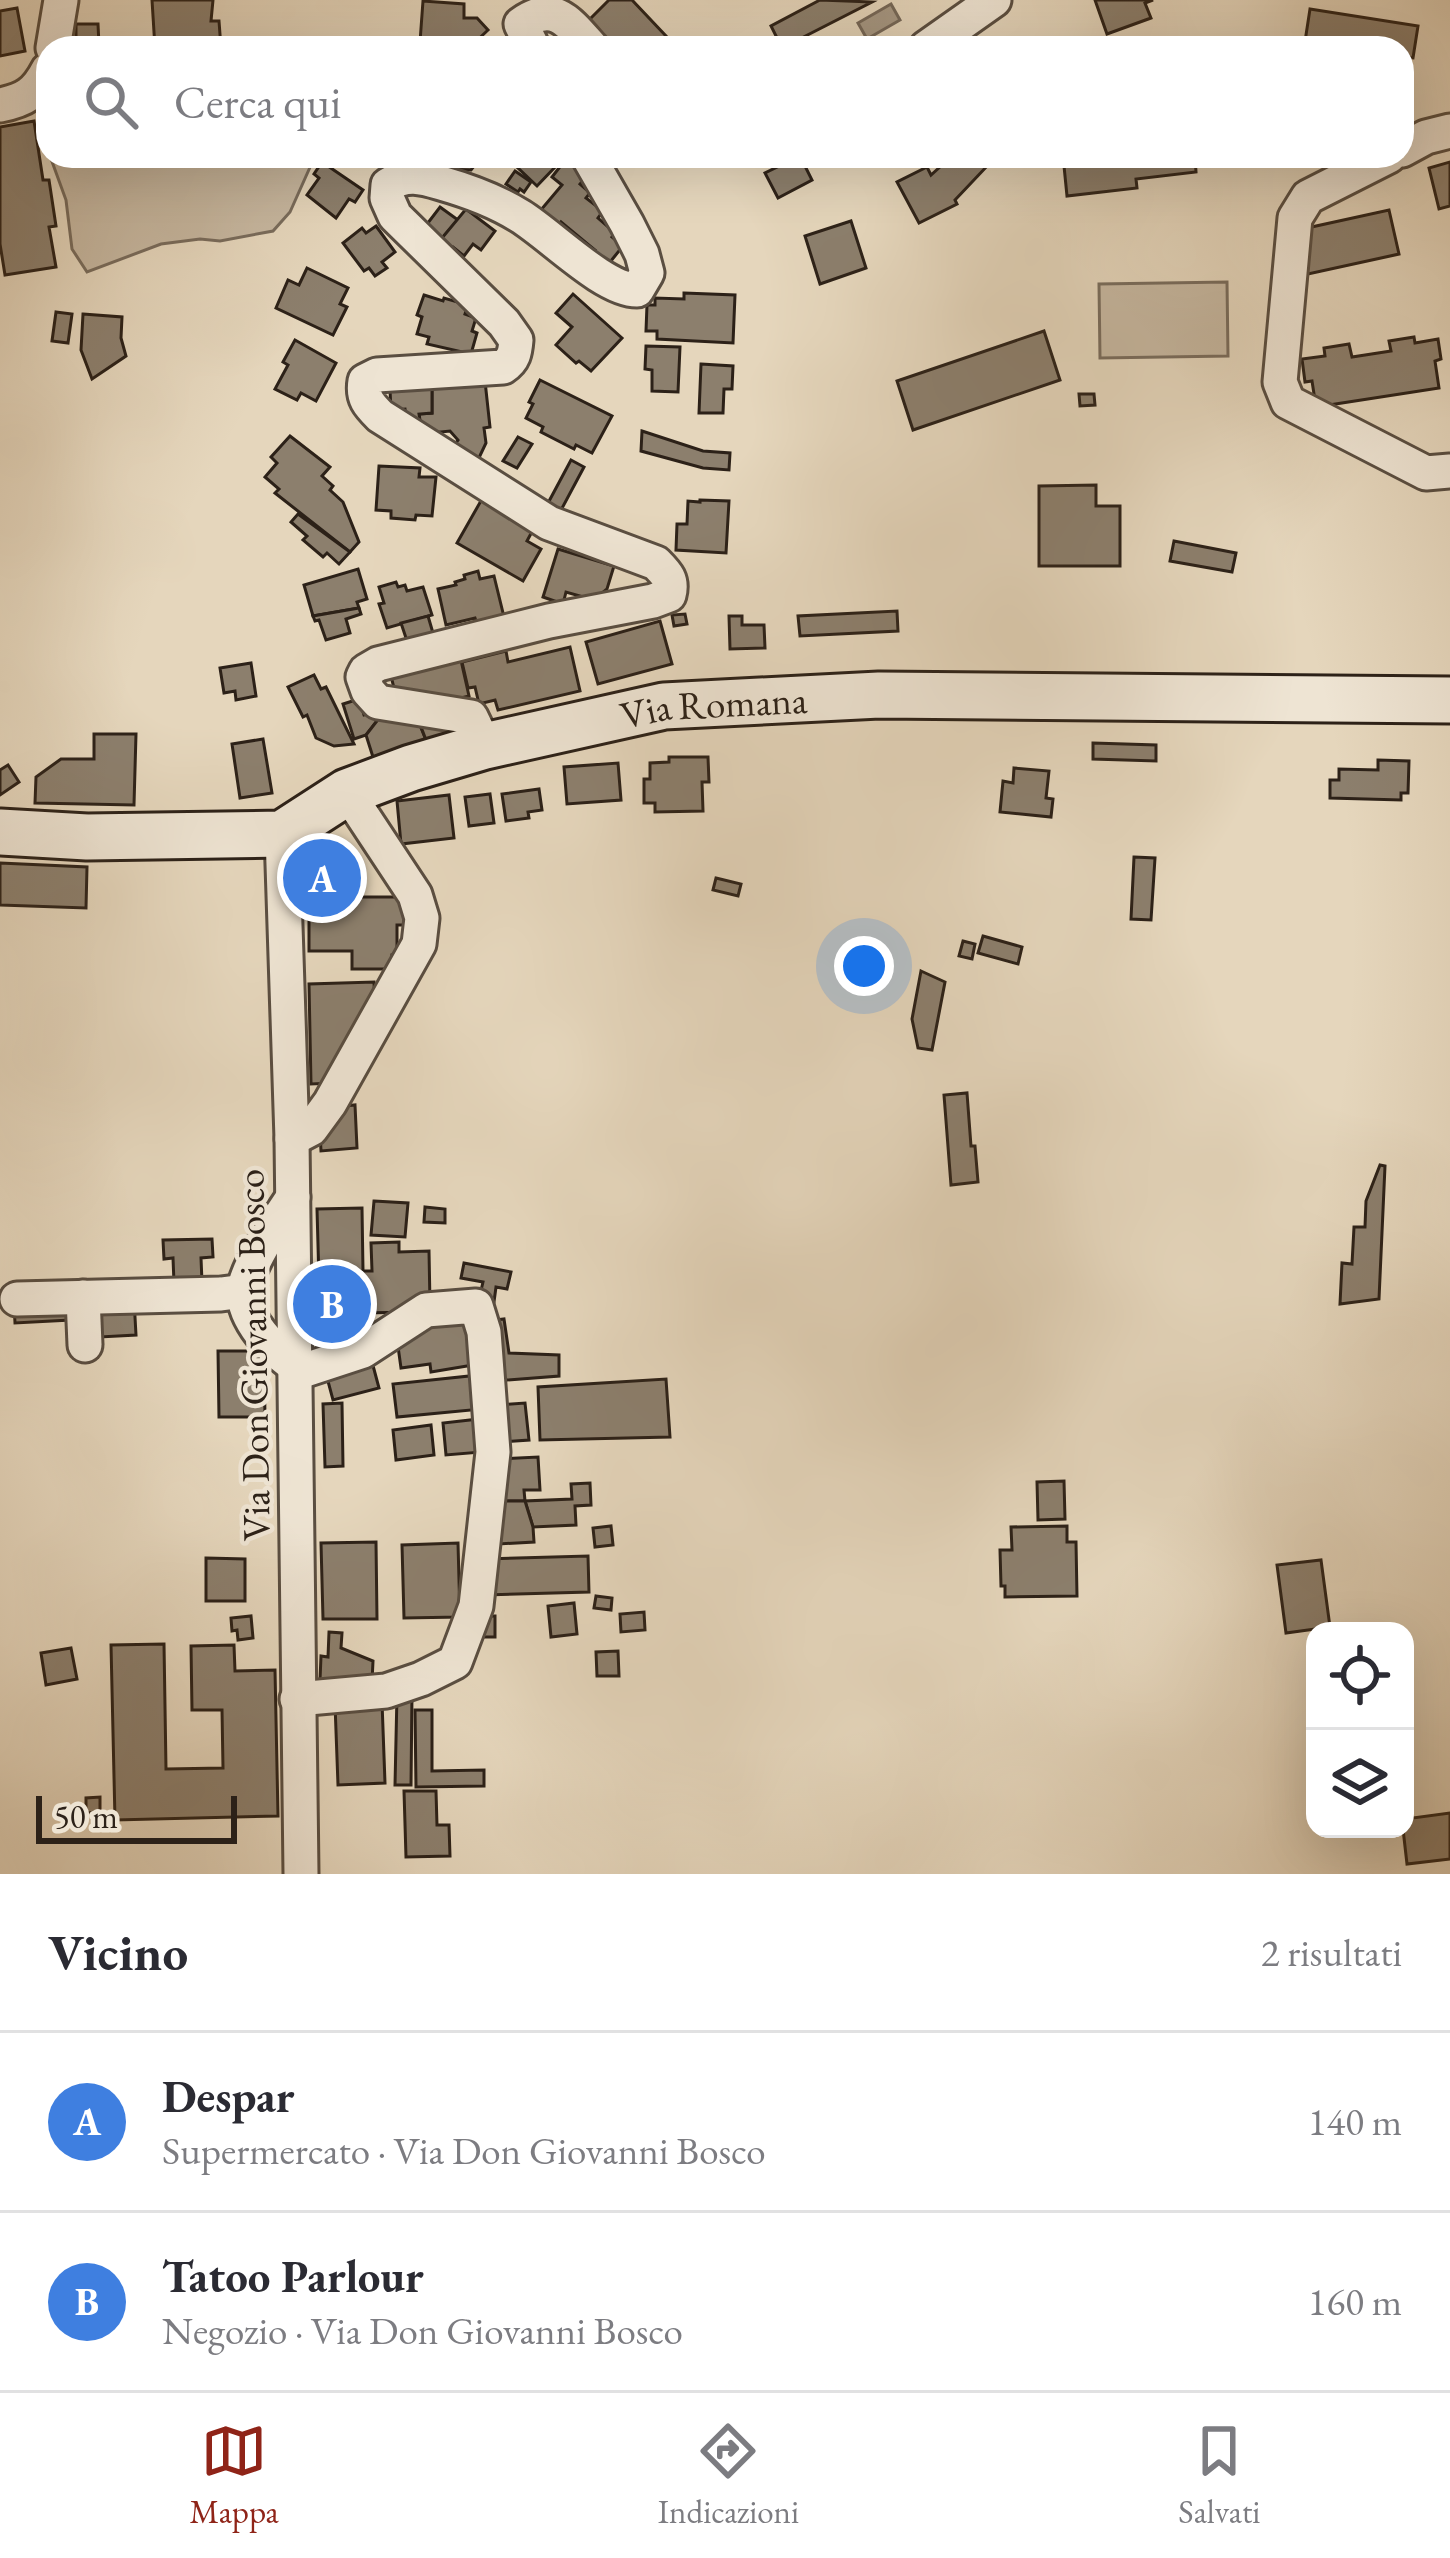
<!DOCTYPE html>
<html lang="it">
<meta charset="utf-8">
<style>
:root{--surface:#fff;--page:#f7f7f7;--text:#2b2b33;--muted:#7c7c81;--line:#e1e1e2;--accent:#8f2418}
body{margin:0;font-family:"EB Garamond",serif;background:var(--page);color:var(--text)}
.controls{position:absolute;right:36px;bottom:36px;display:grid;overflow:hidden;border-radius:24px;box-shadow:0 12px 48px #0002}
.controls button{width:108px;height:108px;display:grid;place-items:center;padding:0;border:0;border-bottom:3px solid var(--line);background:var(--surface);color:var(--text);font:60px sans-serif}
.scale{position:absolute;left:36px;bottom:30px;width:201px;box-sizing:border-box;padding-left:12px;border:6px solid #2c2118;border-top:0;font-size:33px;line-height:42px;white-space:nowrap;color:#2c2118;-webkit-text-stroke:9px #eee4d3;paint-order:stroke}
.you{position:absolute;left:864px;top:966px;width:42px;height:42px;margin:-30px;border:9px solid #fff;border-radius:50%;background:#1a73e8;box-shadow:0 0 0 18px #1a73e833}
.badge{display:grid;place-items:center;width:78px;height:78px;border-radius:50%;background:var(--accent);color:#fff;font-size:39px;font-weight:700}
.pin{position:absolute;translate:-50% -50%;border:6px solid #fff;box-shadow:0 3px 12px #0006}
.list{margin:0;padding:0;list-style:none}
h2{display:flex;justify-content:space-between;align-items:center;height:156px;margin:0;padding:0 48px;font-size:51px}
h2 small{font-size:39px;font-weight:400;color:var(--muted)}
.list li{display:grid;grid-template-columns:78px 1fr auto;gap:36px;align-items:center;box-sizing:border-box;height:180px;padding:0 48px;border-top:3px solid var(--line)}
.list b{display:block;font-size:45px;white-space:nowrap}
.list p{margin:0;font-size:39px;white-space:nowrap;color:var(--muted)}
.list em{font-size:39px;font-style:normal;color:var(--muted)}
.icon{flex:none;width:66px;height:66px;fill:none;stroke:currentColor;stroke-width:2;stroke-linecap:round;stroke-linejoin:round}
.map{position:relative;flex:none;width:1450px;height:1874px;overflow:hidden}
.search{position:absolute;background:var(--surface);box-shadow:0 12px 48px #0002;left:36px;right:36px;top:36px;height:132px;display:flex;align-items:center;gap:30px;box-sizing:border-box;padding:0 42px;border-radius:36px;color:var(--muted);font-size:45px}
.sheet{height:516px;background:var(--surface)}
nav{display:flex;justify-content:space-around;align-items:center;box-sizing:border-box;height:168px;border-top:3px solid var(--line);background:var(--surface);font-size:33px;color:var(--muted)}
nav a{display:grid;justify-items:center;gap:6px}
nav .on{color:var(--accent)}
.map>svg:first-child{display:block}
</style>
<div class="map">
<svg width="1450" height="1874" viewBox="0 0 1450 1874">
<rect width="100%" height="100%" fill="#e5d6bc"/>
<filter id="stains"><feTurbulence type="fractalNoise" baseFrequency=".00167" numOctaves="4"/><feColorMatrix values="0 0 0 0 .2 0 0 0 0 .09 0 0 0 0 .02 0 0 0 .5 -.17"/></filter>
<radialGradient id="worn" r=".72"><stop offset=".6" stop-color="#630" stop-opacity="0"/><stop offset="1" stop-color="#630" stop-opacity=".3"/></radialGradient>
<!-- green -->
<g fill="#c6b7a0" stroke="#796c5c" stroke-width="3">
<polygon points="50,156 315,156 290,212 273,231 220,241 200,239 161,244 87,272 72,249 66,200"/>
<polygon points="1227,282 1228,356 1100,358 1099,284"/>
</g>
<!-- water -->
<polygon fill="#a69884" stroke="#756859" stroke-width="3" points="891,4 900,20 867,39 858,23"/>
<!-- building -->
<g fill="#8c7f6d" stroke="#2c2118" stroke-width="3">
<polygon points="152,0 213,0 211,21 219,21 221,48 155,48"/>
<polygon points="609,0 632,0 666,36 654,48 610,48 586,23"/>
<polygon points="820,0 872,2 782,48 771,26"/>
<polygon points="1095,0 1153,0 1145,3 1151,18 1107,34"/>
<polygon points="423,1 464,4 464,18 477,18 488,30 469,48 417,48 417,43 420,42"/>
<polygon points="17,8 25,51 0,56 0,11"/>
<polygon points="1310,9 1418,26 1413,58 1402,57 1402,48 1304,48"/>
<polygon points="76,24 98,24 99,45 76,45"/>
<polygon points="34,121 43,180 49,180 56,226 49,227 56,267 5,275 0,244 0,127"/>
<polygon points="482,156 471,170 446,169 446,157 438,157"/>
<polygon points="513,156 548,156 557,165 537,186 517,167 520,163"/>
<polygon points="800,156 812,180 778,198 765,173"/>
<polygon points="952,156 993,156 990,163 955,200 957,204 919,223 897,182 927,167 931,175"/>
<polygon points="1063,156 1195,156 1196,172 1136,179 1137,188 1067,196"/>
<polygon points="566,159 587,176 580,184 590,193 586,198 603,211 598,218 615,233 612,237 623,246 606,267 591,254 595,250 561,222 558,226 540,211 562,185 552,177"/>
<polygon points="322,162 363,190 355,202 349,199 336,218 307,195 319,178 314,174"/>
<polygon points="1450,162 1450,206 1439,209 1429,168"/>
<polygon points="515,171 531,182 524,192 520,189 518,192 506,184"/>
<polygon points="440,207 458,220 437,244 421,232"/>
<polygon points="466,209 495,231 481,250 473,244 464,256 453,247 448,253 437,244"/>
<polygon points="1389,210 1399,254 1308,274 1298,230"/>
<polygon points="851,221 866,268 820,284 805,236"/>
<polygon points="376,226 395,252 382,262 387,268 375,276 369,268 364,271 343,243 362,228 366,233"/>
<polygon points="307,268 348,288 340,304 347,307 333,335 276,308 288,280 299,285"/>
<polygon points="684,293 735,295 733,343 657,339 657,331 646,331 647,305 655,305 655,298 684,299"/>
<polygon points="573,294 622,338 591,371 579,361 576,363 556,345 572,327 556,313"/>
<polygon points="424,295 443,301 444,298 468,305 465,314 476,318 472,331 477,333 471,354 427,344 429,337 417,334 422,317 417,315"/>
<polygon points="56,312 72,314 68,343 52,341"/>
<polygon points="83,314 122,317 121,338 126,356 92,379 81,350"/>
<polygon points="1044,331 1060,380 913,430 897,381"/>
<polygon points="1414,337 1415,343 1438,339 1441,359 1435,361 1439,388 1316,407 1312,381 1305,382 1302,359 1325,356 1324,348 1349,344 1352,357 1391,351 1389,341"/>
<polygon points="295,340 336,363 316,401 301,393 297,400 275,389 288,365 283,362"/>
<polygon points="646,346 680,347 678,392 652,391 652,370 645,369"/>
<polygon points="701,364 733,366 732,389 724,389 723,413 699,413"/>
<polygon points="540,380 612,416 592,453 576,445 574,449 541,432 543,427 526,418 533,404 529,402"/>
<polygon points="485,381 490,427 484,428 486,443 477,462 453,447 458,440 450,431 421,434 419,414 432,413 432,387"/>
<polygon points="432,387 432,413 419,414 420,420 406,421 405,409 391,410 390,390"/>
<polygon points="1079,394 1094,394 1095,405 1080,406"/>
<polygon points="642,431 703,451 730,453 729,470 703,468 641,451"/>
<polygon points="290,436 330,467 322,476 333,486 330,490 343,502 359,542 350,552 275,493 279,489 265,477 277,463 271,457"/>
<polygon points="518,437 532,444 517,468 503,461"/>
<polygon points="571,460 584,467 560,512 547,505"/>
<polygon points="379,466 420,468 419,477 436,477 432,516 416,515 415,520 391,518 391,511 376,510"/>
<polygon points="1096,485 1096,506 1120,506 1120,566 1039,566 1039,486"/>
<polygon points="482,499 534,528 527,541 541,549 523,581 457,543"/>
<polygon points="700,500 729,501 726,553 676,550 677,524 687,524 688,501 700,502"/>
<polygon points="298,514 350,552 339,564 327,553 323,557 303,540 307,536 291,522"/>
<polygon points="1174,541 1236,553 1232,572 1170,561"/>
<polygon points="558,549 614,566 607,589 594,600 566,592 563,604 543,597"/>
<polygon points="358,569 367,599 357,602 359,608 313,616 304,585"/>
<polygon points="478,571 480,579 494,576 505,621 478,627 475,618 446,625 438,589 456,585 455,582 465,579 464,575"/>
<polygon points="396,582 398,587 405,585 407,591 423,587 432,615 387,628 379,604 384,603 379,587"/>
<polygon points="359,608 361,614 346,619 350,633 326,640 319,620 315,621 313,616"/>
<polygon points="897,611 898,631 800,636 798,616"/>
<polygon points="685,614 687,624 674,626 672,615"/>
<polygon points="428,616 433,633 407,641 401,623"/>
<polygon points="729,616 742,616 742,625 764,625 765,648 730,649"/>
<polygon points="660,621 672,664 598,684 586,642"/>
<polygon points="570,647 580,691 498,710 495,700 479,704 475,687 468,688 462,662 506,651 508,662"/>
<polygon points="460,656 469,696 445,702 395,692 390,672"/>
<polygon points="251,663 256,696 236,700 235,691 224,693 220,668"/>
<polygon points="314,675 321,689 326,687 354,744 334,746 316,738 307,715 303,717 288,687"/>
<polygon points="359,699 364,715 378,711 380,717 366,735 354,739 343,704"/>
<polygon points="380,717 419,723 426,740 373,757 366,735"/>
<polygon points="418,719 444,719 449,733 426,740"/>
<polygon points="94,734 136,734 134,805 35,803 36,777 61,759 94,759"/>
<polygon points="263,739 272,793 240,798 232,744"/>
<polygon points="1093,743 1156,745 1156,761 1093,759"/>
<polygon points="669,757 708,757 709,782 702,782 703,811 655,812 655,803 644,803 644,779 650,779 650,763 669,762"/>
<polygon points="1378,760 1409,761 1408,793 1401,793 1401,800 1330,798 1330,780 1339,780 1339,769 1378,770"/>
<polygon points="618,763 621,800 567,804 564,767"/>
<polygon points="8,765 19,782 0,795 0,770"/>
<polygon points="1014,768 1049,771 1046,798 1053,799 1051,817 1000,812 1003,781 1013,783"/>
<polygon points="539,789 542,810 528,812 529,818 506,821 502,794"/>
<polygon points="490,794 494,823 469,826 465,797"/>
<polygon points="449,795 454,838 401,844 397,801"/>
<polygon points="1134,857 1155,858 1151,920 1131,919"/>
<polygon points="0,863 87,867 86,908 0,905"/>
<polygon points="309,865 350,865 351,897 404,897 404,925 397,925 397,955 392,955 392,969 352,969 352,951 309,951"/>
<polygon points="716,878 741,884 738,896 713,890"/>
<polygon points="983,936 1022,947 1018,964 978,953"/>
<polygon points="963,941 975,944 972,959 959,956"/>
<polygon points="921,971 945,982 932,1050 918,1048 912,1019"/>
<polygon points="374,982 375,1008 334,1083 311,1084 309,984"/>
<polygon points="967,1093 971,1146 975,1146 978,1182 951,1185 944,1095"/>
<polygon points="355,1105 357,1148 321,1151 320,1132 334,1107"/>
<polygon points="1380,1165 1385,1166 1379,1299 1340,1304 1342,1263 1352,1264 1354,1227 1365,1227 1366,1201"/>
<polygon points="374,1201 408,1203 405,1237 371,1235"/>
<polygon points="425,1207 445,1209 445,1223 424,1222"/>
<polygon points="362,1208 363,1271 372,1271 371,1243 399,1242 399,1252 429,1251 430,1304 416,1312 362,1313 363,1343 321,1353 317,1209"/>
<polygon points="212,1239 213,1257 201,1258 202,1282 174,1283 173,1258 164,1259 163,1240"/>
<polygon points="464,1263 511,1272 507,1289 496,1287 494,1302 479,1299 483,1282 461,1278"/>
<polygon points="134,1299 136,1335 100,1337 98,1301"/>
<polygon points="69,1302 70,1320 15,1323 14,1304"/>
<polygon points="471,1311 479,1364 431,1372 430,1364 401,1368 396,1332"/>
<polygon points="504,1319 509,1353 559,1355 559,1376 494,1381 487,1321"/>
<polygon points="218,1351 264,1351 265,1417 219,1417"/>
<polygon points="371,1358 379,1388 333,1400 325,1370"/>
<polygon points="479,1375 482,1409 397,1417 393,1384"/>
<polygon points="666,1379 670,1437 540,1440 538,1387"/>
<polygon points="342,1403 343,1466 325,1467 323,1404"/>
<polygon points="525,1403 529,1440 502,1442 499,1405"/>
<polygon points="479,1419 482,1452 446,1455 443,1423"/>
<polygon points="431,1425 434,1455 396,1460 393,1430"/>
<polygon points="538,1457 540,1490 524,1490 525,1501 497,1501 495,1459"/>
<polygon points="1064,1481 1065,1519 1038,1520 1037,1482"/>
<polygon points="590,1483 591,1505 575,1506 576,1525 533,1527 525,1501 572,1499 571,1484"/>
<polygon points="497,1501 525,1501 533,1527 534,1542 499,1544"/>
<polygon points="611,1526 613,1545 595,1547 593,1528"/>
<polygon points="1067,1526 1067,1542 1076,1542 1077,1596 1005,1597 1005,1586 1001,1586 1000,1550 1012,1550 1011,1527"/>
<polygon points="376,1542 377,1619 323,1619 321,1543"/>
<polygon points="458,1543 460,1617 404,1618 402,1545"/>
<polygon points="588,1556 589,1592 485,1595 484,1559"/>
<polygon points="206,1558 245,1559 245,1601 206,1601"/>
<polygon points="1321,1560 1330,1627 1286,1633 1277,1565"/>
<polygon points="596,1596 612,1598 611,1610 594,1608"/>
<polygon points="574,1603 577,1634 551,1637 548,1606"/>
<polygon points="644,1612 645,1630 621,1632 620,1614"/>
<polygon points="251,1616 253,1638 238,1640 237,1630 232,1631 231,1618"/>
<polygon points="478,1616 495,1616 495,1637 468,1637"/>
<polygon points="329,1632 342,1633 341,1648 373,1661 372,1682 320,1680 321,1656 328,1657"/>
<polygon points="164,1644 166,1769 223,1768 222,1710 192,1710 191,1646 234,1645 235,1671 275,1670 278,1816 115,1820 111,1645"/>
<polygon points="71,1648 77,1679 46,1685 41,1653"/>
<polygon points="618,1651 619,1676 597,1676 596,1652"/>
<polygon points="397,1694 412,1694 411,1785 395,1785"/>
<polygon points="382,1702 385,1783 338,1785 335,1704"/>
<polygon points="415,1710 432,1710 432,1771 484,1770 484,1786 416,1787"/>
<polygon points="404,1791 436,1791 437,1825 449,1825 450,1856 406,1857"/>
<polygon points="100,1797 100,1812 86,1813 86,1798"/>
<polygon points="1450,1813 1450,1859 1407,1864 1403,1829 1405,1819"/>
</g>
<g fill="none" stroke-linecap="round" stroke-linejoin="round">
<!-- street casing -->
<g stroke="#5a4e41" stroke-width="39">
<g id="street">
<polyline points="53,48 61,0"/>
<path d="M533 48 521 24C554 0 569 22 592 48"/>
<polyline points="926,48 994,0"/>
<path d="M0 105C25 100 36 93 48 70"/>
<polyline points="1402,150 1426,137 1450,131"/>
<polyline points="1389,156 1308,197 1295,218 1280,382 1288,402 1426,473 1450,471"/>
<path d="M485 746 471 717 378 702 368 691 363 677 366 671 378 664 549 621 653 601 669 595C673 580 667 574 656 563L549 523 380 416C369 405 362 398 365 381L377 375 503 367C514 360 515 352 516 340L504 323 395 216 387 198 388 185C406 173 421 177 441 183 469 191 496 201 520 216 551 235 604 290 637 290L647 273 642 254 627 224 588 156"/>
<polyline points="282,834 292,1139 301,1874"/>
<polyline points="292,1139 311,1129 330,1103 419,944 422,918 415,895 347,792"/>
<path d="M293 1197C280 1216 246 1268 244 1290 242 1319 274 1352 296 1366"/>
<polyline points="83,1297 85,1345"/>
<polyline points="17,1299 221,1294 244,1291"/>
<polyline points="296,1373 363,1351 426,1310 476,1306 484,1332 493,1452 476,1606 455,1662 421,1679 386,1691 297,1699"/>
</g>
</g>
<!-- secondary casing -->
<g stroke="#2c2118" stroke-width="51">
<g id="secondary">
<path id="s1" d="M0 832 87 837 282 834 347 792 411 768 485 746 664 706 879 695 1450 700"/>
</g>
</g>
<!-- street -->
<use href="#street" stroke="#eee4d3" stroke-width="33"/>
<!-- secondary -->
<use href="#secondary" stroke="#eee4d3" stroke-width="45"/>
</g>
<g text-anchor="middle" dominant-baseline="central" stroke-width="9" stroke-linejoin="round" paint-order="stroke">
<!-- street labels -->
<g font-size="39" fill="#2c2118" stroke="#eee4d3">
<text stroke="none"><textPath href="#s1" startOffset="738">Via Romana</textPath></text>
<text transform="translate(253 1355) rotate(-91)">Via Don Giovanni Bosco</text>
</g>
</g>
<rect width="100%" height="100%" filter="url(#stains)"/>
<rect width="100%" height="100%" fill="url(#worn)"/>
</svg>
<div class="controls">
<button><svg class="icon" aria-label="locate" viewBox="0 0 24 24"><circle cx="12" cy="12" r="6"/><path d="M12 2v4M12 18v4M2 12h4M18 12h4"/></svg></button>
<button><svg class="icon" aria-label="layers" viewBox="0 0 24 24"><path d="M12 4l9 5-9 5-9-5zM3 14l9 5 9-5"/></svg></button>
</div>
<div class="scale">50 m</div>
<div class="you"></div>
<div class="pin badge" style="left:322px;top:878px;background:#3f7fe0">A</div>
<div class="pin badge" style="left:332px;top:1304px;background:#3f7fe0">B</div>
<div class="search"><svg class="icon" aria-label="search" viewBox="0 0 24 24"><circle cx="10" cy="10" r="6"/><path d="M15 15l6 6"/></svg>Cerca qui</div>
</div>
<section class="sheet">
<h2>Vicino<small>2 risultati</small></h2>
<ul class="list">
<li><span class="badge" style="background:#3f7fe0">A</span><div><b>Despar</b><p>Supermercato · Via Don Giovanni Bosco</p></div><em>140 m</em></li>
<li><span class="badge" style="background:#3f7fe0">B</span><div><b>Tatoo Parlour</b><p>Negozio · Via Don Giovanni Bosco</p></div><em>160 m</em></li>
</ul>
</section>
<nav>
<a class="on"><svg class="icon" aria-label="map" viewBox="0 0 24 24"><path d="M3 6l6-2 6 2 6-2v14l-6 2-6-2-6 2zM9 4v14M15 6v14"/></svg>Mappa</a>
<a><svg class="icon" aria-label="directions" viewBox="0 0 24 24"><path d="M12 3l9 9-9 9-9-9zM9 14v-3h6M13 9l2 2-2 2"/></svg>Indicazioni</a>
<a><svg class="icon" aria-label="saved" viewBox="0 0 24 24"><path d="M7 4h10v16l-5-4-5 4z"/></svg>Salvati</a>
</nav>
